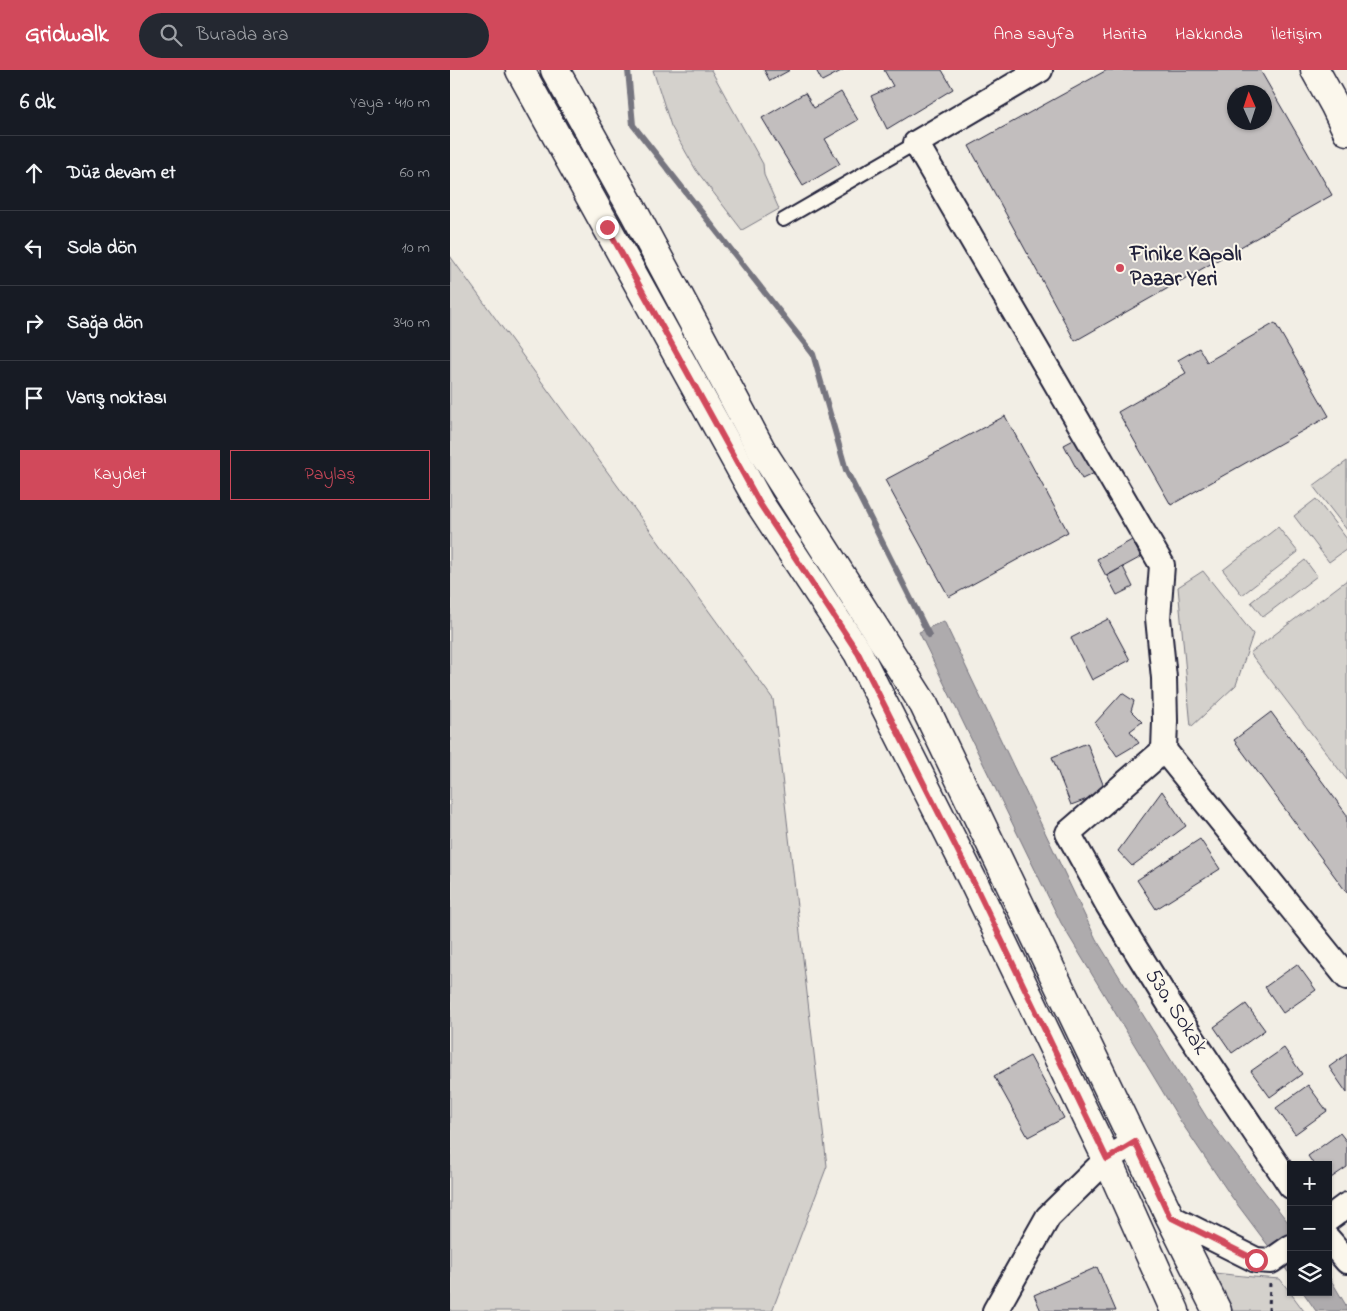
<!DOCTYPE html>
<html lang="tr">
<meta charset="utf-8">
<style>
:root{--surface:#171b24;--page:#242831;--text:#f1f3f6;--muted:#9ea1a6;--line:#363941;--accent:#d1495b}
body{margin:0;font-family:"Indie Flower",sans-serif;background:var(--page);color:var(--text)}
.controls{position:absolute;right:15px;bottom:15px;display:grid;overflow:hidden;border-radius:0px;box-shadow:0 1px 4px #0004}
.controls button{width:45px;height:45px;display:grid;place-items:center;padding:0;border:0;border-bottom:1px solid var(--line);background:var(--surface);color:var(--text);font:25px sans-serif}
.compass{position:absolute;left:777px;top:15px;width:45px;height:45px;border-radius:50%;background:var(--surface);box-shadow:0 1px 4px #0004;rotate:357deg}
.stop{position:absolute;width:15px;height:15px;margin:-11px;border:4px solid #d1495b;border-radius:50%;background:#fff}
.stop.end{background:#d1495b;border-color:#fff;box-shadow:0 1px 5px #0008}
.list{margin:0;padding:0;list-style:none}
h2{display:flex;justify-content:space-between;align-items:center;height:65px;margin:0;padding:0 20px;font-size:21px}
h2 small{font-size:16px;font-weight:400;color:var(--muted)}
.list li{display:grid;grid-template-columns:32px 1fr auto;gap:15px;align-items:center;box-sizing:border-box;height:75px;padding:0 20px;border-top:1px solid var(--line)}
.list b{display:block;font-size:19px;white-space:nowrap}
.list em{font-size:16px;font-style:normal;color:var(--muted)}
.actions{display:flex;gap:10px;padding:15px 20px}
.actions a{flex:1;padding:11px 0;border:1px solid var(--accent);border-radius:0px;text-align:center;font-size:18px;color:var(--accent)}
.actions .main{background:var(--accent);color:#fff}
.icon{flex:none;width:28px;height:28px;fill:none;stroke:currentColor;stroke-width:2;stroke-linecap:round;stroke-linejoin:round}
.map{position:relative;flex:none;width:897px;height:1241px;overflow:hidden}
header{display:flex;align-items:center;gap:30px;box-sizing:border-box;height:70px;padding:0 25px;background:var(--accent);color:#fff}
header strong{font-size:24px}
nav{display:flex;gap:28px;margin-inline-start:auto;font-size:18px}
.search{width:350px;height:45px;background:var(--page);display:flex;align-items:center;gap:12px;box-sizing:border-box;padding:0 18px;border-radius:28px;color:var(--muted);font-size:19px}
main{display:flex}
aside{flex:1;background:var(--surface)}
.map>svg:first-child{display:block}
</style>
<header>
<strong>Gridwalk</strong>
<div class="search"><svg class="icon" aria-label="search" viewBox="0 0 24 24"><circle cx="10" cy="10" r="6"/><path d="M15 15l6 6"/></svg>Burada ara</div>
<nav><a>Ana sayfa</a><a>Harita</a><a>Hakkında</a><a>İletişim</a></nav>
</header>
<main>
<aside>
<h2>6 dk<small>Yaya · 410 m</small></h2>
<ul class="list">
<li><svg class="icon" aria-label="ahead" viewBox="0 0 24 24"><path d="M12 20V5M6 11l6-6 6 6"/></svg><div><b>Düz devam et</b></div><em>60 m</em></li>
<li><svg class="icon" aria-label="left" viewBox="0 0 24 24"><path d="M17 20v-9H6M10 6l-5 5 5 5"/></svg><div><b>Sola dön</b></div><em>10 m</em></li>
<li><svg class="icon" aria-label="right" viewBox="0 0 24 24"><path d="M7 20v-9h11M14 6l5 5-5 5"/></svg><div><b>Sağa dön</b></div><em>340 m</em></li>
<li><svg class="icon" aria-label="arrive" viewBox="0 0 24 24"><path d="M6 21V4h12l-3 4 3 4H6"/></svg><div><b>Varış noktası</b></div></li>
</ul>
<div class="actions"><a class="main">Kaydet</a><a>Paylaş</a></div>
</aside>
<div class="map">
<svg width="897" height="1241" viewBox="0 0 897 1241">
<rect width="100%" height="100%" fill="#f2eee5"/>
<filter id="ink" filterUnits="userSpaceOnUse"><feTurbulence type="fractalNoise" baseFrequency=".02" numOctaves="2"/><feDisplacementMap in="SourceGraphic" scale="10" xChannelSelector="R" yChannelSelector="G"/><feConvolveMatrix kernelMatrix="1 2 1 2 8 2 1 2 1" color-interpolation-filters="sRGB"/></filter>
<g filter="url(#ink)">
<!-- green -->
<g fill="#d4d1cc" stroke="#7b7a84">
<polygon points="203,0 261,0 313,94 314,105 329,139 292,160 246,100 221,56"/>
<polygon points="0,186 323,629 377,1096 322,1241 0,1241"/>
<polygon points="897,391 897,460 863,416"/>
<polygon points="866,429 897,469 897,479 879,492 844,446"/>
<polygon points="828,457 848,482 792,525 773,500"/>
<polygon points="855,490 867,506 813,547 801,532"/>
<polygon points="753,501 803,564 786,615 741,657 728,517"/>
<polygon points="897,510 897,710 800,583"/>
<polygon points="764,1203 803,1207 830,1209 854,1241 783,1241"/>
</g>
<!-- water -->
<g fill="#aeabad" stroke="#76747f">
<polygon points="494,551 646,869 757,1048 841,1156 841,1206 781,1126 731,1052 611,853 469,562"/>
<polygon points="878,1205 897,1237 897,1241 866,1241 853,1222 878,1222"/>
</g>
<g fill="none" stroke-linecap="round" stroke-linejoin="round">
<!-- stream -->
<polyline stroke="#76747f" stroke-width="6" points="178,0 183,55 363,284 396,400 479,565"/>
</g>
<!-- building -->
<g fill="#c2bebe" stroke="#22223b" fill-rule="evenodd">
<polygon points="314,0 340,0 320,11"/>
<polygon points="366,0 393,0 372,11"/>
<polygon points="434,0 492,0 503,19 437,59 421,26 443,16"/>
<path d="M657 0H810L882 125 625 271 519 76ZM784 22H814V52H784Z"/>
<polygon points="391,22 408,50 375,69 390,94 353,116 312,48 355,23 364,38"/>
<polygon points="825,253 879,346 721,435 668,342 736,303 728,290 749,278 757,292"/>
<polygon points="555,346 618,462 499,527 435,410"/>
<polygon points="631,366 649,401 632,409 614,375"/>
<polygon points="682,470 691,487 656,506 647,489"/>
<polygon points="673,497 683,517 667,525 657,506"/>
<polygon points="658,549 680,590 642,610 621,568"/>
<polygon points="672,623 684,631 681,641 692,652 680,661 689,673 667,686 645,653"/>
<polygon points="821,642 897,745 897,823 784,670"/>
<polygon points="637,673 656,722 621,735 602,687"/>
<polygon points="712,721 736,756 682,796 668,781"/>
<polygon points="750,769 770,799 706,839 687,810"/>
<polygon points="847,894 866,920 833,943 815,917"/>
<polygon points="796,934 815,960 782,983 764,957"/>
<polygon points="834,978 852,1004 820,1027 801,1001"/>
<polygon points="897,984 897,1023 879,997"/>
<polygon points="580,986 614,1048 578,1067 544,1006"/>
<polygon points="858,1015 877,1041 845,1064 826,1038"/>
<polygon points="890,1063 897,1072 897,1097 878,1110 878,1095 864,1095 858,1086"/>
<polygon points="647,1197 666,1241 591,1241 584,1225"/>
</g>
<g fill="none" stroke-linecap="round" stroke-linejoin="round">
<!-- lane casing -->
<g stroke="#22223b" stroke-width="16">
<polyline id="lane" points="333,150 466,73"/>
</g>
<!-- street casing -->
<g stroke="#22223b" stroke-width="28">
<g id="street">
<polyline points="590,0 466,73 712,495 708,548 714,608 715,651 714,680 618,763 658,835 722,938 841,1116"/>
<polyline points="714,680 897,907"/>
<polyline points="720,1147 806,1190 821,1191 841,1177"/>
<polyline points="878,1149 897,1135"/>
<polyline points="878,1169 897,1191"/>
<polyline points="545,1241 598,1147 657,1089 685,1072"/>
</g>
</g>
<!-- secondary casing -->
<g stroke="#22223b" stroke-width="31">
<g id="secondary">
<polyline points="70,0 310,434 408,583 524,813 657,1089 725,1241"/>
<polyline points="105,0 185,144 312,381 474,635 720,1147 767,1241"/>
<polyline points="865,0 885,36 897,61"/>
</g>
</g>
<!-- path -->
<polyline stroke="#22223b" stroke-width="3" stroke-dasharray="4 4" stroke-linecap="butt" points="819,1241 820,1212"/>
<!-- lane -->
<use href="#lane" stroke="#fbf7ec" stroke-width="12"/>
<!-- street -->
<use href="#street" stroke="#fbf7ec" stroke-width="24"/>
<!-- secondary -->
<use href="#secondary" stroke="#fbf7ec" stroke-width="28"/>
</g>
</g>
<g fill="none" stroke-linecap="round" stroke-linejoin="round" filter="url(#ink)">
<!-- route -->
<polyline stroke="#d1495b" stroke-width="6" points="157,157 310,434 408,583 524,813 657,1089 685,1072 720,1147 806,1190"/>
</g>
<!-- markers -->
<circle fill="#d1495b" stroke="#fbf7ec" stroke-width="2" cx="670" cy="198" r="5"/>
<g text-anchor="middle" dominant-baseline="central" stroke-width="4" stroke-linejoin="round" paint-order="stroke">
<!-- poi labels -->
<g font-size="22" font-weight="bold" fill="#22223b" stroke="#fbf7ec" text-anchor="start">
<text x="680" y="185">Finike Kapalı<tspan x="680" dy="25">Pazar Yeri</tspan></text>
</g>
<!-- street labels -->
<g font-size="22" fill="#22223b" stroke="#fbf7ec">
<text transform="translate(726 942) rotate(57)">530. Sokak</text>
</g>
</g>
</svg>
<div class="controls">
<button>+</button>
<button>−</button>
<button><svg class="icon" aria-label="layers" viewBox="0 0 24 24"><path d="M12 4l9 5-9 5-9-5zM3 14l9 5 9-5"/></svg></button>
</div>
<svg class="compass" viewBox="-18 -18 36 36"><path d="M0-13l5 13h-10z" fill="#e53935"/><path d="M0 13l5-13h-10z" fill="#9ea1a6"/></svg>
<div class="stop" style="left:806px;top:1190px"></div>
<div class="stop end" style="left:157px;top:157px"></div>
</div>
</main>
